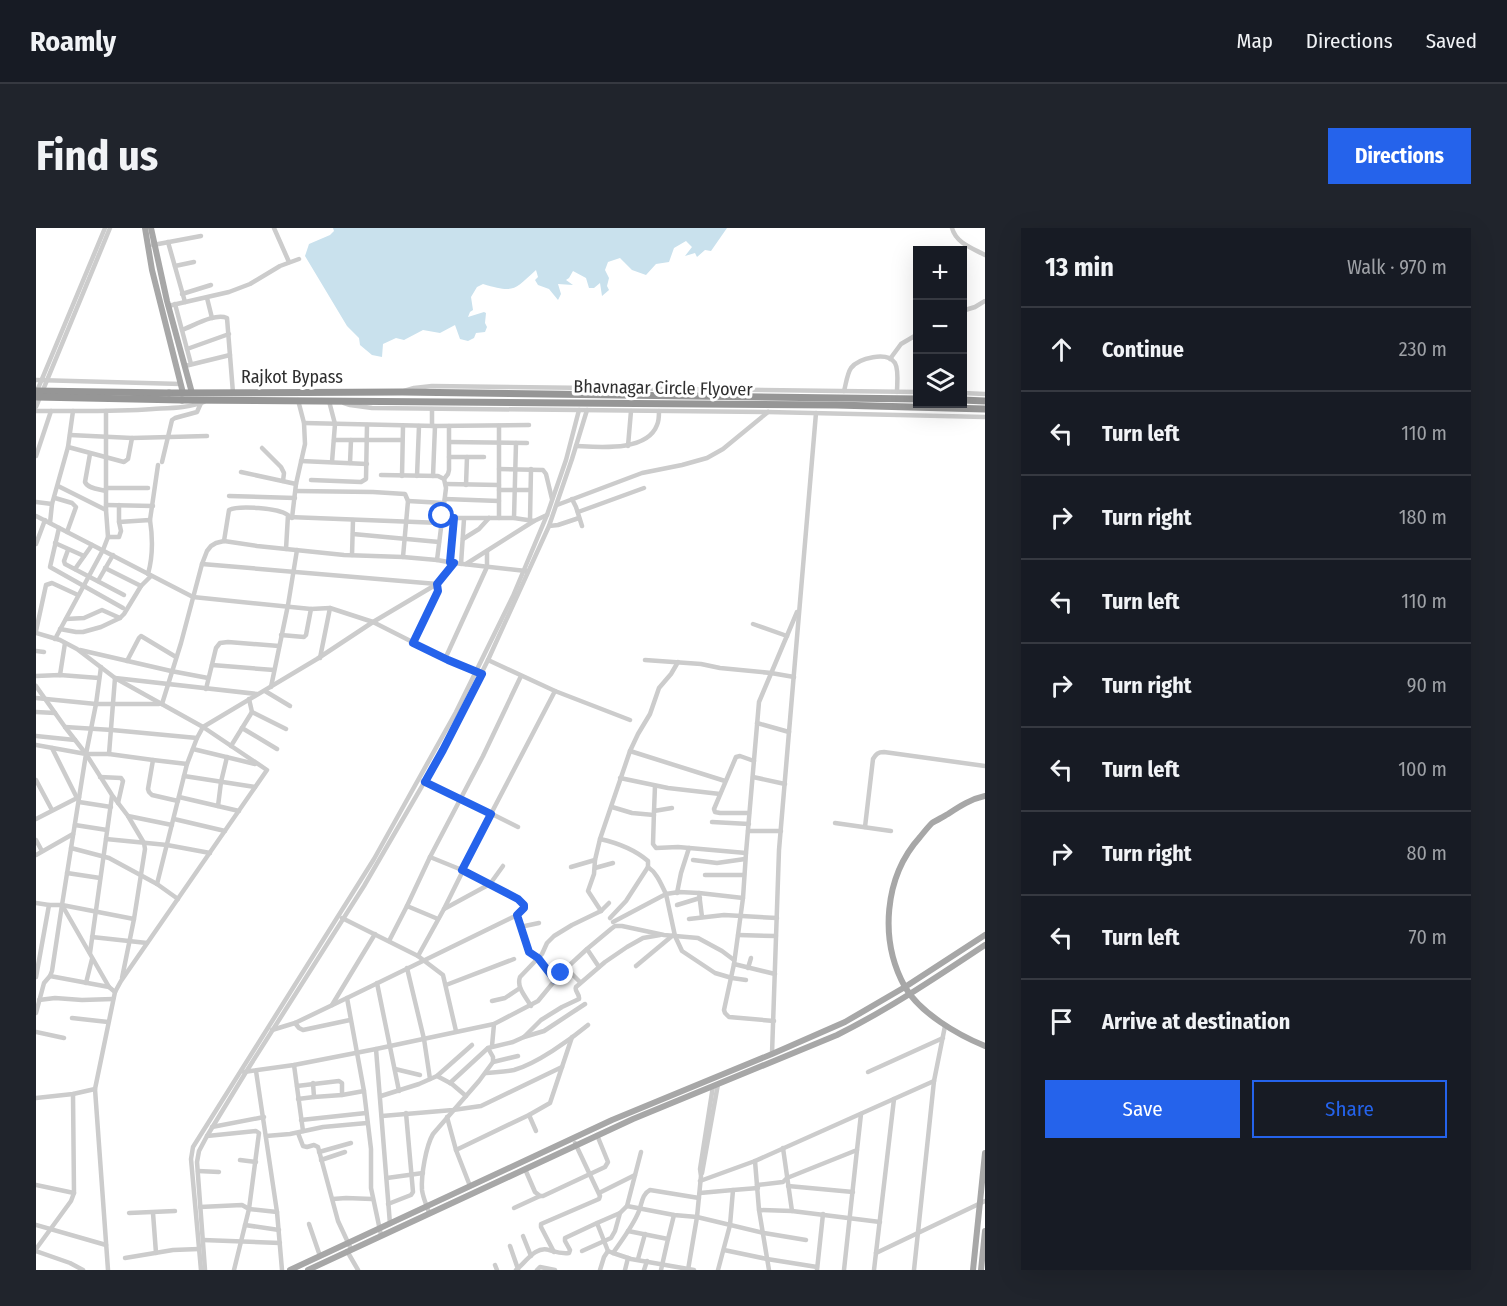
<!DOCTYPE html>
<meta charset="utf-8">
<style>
:root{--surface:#171b24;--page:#20242c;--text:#f1f3f6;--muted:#9ea1a6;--line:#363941;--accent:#2563eb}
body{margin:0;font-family:"Fira Sans Condensed",sans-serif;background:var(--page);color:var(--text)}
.controls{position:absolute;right:18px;top:18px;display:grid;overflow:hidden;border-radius:0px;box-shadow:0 6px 24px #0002}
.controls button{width:54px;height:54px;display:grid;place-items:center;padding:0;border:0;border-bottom:2px solid var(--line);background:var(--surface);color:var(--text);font:30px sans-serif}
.stop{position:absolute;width:18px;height:18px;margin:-14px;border:4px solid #2563eb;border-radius:50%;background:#fff}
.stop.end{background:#2563eb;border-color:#fff;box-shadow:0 2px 6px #0008}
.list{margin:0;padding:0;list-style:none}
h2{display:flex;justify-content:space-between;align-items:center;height:78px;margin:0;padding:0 24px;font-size:26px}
h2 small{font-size:20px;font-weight:400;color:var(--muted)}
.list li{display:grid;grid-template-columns:39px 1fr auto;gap:18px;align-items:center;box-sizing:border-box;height:84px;padding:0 24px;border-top:2px solid var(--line)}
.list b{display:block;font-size:22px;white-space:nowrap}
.list em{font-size:20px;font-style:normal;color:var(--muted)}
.actions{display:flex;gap:12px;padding:18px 24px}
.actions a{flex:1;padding:14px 0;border:2px solid var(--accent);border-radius:0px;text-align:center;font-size:21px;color:var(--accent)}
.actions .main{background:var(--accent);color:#fff}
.icon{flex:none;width:33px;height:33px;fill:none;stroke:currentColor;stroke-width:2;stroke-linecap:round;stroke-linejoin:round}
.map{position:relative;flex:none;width:949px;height:1042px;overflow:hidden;border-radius:0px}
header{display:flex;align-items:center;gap:36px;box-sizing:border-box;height:84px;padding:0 30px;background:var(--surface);border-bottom:2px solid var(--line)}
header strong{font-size:28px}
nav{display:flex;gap:33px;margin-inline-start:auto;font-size:21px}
.intro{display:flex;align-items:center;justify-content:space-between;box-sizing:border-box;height:144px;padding:0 36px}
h1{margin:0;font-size:42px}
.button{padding:15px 27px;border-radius:0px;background:var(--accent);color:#fff;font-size:21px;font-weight:700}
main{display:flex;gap:36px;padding:0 36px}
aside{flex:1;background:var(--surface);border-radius:0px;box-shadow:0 6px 24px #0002}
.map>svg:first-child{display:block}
</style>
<header>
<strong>Roamly</strong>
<nav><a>Map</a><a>Directions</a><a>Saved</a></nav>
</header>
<div class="intro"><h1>Find us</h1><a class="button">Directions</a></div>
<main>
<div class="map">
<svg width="949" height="1042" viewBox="0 0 949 1042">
<rect width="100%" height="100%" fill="#fff"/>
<!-- water -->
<path fill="#c9e1ed" d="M297 0H691L675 23 669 22 661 29 659 25 649 28 656 19 650 13 638 20 633 34 620 36 610 47 596 42 584 30 572 34 569 42 573 50 571 58 573 62 566 68 564 55 558 60H553L550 50 537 43 533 50 530 52 537 57 522 56 525 66 522 72 513 61 502 57 499 52 502 49 500 42C477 63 478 65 447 56L441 59 435 69 437 82 434 84 432 89 448 84 450 85 449 95 451 99 449 104 440 105 438 110 432 113 424 111 419 97 404 105 387 102 368 112 360 110 347 116 346 129 336 127 324 117 323 110 311 98 269 28 273 16 294 7 298 3Z"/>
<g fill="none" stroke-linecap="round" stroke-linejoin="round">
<!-- minor -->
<g stroke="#ccc" stroke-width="4.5">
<polyline points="238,0 253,34"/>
<path d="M916 0C920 15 936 20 949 27"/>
<polyline points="132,14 149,74"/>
<polyline points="117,17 165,8"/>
<polyline points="139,38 158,34"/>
<polyline points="146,66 175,57"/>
<polyline points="171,70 176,90"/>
<polyline points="139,76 155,136"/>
<polyline points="132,78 193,64 214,56 244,38 263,31"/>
<polyline points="926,83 939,79 949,73"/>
<path d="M146 102C159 97 179 85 191 90L197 165"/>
<polyline points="151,121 193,106"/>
<polyline points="854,131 865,116 882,106"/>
<polyline points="149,138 194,127"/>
<polyline points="0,152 145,156"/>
<polyline points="1,163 69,0"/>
<polyline points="368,163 378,160 396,158 882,164"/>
<path d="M808 163C810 156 811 146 815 140 823 130 851 123 859 135 863 142 861 156 861 164"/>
<polyline points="926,165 949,166"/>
<polyline points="293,173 299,196 296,234"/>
<polyline points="308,175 314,177 336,180 732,184 949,189"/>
<polyline points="0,179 74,0"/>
<path d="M0 183C39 183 78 184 117 181 134 180 152 180 168 174"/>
<polyline points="70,183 70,282"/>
<polyline points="268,195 399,198 493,197"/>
<polyline points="396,198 396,181"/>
<polyline points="34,207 96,210 171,208"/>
<polyline points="298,212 366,212"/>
<polyline points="414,214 491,215"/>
<path d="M540 218C563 219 611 224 621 197 623 193 623 188 623 183"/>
<polyline points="592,218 595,183"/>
<polyline points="32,219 88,234 92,231 96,210"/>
<polyline points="226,220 245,239 248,245 247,253"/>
<path d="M54 226 49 254C52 261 63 261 70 263"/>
<polyline points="0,228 15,183"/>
<polyline points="413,229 448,229"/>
<polyline points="265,233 331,236"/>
<polyline points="126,234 136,192 139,190 161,184 165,175"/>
<polyline points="314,235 315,212"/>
<polyline points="463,241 507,242 510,246 516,271"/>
<polyline points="205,244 260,256"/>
<polyline points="345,247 402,248 408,251 410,260 401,332"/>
<polyline points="366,248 367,198"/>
<polyline points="381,248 383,198"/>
<polyline points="397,248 399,198"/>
<polyline points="408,251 412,246 413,242 413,198"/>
<polyline points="275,252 325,254 330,251 331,197"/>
<polyline points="410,256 463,257"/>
<polyline points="430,257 431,229"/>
<polyline points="70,260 112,260"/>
<polyline points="463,262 494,262"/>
<polyline points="260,263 337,264 369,266 372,273 367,329"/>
<polyline points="193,268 259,270"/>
<polyline points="19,270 36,275 40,279 31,304"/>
<polyline points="409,271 463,273"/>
<polyline points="536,271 540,279 546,298"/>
<polyline points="372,273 408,275"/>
<polyline points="0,274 16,276"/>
<polyline points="70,277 117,278"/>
<path d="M83 277V294L114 292C117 311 117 328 112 346"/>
<polyline points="521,277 606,245 646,237 671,230 687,221 732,184"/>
<polyline points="542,284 608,260"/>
<polyline points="0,288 157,369 275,381 294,380 337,394 412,432 441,444"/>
<polyline points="253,289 405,295"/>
<polyline points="256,290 260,256 269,216 268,195 262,172"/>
<polyline points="406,290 478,290 498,293"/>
<polyline points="463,290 463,198"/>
<polyline points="478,290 480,215"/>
<polyline points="114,292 122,237"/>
<polyline points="494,292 495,241"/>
<polyline points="14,295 16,276 32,219 37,183"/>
<polyline points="513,298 522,297 543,290"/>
<polyline points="23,300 14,339 87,380"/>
<polyline points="317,306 403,314"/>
<polyline points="72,309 83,309 85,303 83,294"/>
<polyline points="427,311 443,301 453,290"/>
<path d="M188 313 193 282C203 277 242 280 252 287L250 321"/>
<polyline points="19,315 48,328"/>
<polyline points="0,316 9,292"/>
<polyline points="32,322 28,333 29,336 88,367"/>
<polyline points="316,327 317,292"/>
<polyline points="414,334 418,290"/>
<polyline points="166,336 401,356 402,363 377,415"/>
<polyline points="425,336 428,291"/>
<polyline points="430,336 498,293 511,287"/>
<polyline points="69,340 105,358"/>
<polyline points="39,341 56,317"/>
<polyline points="62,353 77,327"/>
<polyline points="30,391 48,390 66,382 84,390"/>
<polyline points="717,396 751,408"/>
<polyline points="24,401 40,404 47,404 65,399 84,390 88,386 105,358 115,348"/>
<polyline points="0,403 10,357 16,355 42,367"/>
<polyline points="0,405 24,412 41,421 79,450 167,499 231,542 85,753 79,764 59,861 72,1042"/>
<polyline points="245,407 268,409 270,407 275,381"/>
<polyline points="19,411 67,322 72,309 70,282 22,258"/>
<polyline points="44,422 135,443 172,450"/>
<polyline points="0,423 8,424"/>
<polyline points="284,430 294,380"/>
<polyline points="409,431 451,339 451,323"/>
<polyline points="452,432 519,463 594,492"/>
<polyline points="609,432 665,436 684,440 735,445 758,449"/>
<polyline points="91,433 103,410 105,408 140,429"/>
<polyline points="176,437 238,442"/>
<polyline points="65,439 60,476 50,526 73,526 117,532 112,561 113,564 116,567 142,573"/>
<polyline points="24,447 29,415"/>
<polyline points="0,448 24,447 63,450"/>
<polyline points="0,458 29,499 50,526 76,567 92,588 108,615 109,621 98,691 26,677 13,677"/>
<polyline points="235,459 252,377 261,322"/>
<polyline points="170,461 180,420 184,415 192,414 243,418"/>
<polyline points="229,463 254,478"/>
<polyline points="0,470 60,476 123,476"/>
<polyline points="213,471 216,484 250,501"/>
<polyline points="126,476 145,415 166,336 171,323 175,318 180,315 188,313 221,318 308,327 367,329 401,332 418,335"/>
<polyline points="0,484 19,485"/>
<polyline points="721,495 753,504"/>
<polyline points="29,499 76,502 161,510"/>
<polyline points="206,500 241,521"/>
<polyline points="0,508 39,512"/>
<polyline points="0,517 50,526 26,677 73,759 79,764"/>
<polyline points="195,518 216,484"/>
<polyline points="16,520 41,570"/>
<polyline points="157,521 219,536"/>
<polyline points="594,523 689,553"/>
<polyline points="73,526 79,450 221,466"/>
<polyline points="117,532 151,536"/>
<polyline points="148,548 219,559"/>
<polyline points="64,549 85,550 87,553 82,575"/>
<polyline points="717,549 749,556"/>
<polyline points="584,550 632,560 684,566"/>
<polyline points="0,552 16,582"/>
<polyline points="387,553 424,570 482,599"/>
<polyline points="619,558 618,583 636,580"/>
<polyline points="143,569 203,583"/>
<polyline points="43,574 75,579"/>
<polyline points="182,578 185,554 191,529"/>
<polyline points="576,579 596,585 618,587"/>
<polyline points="618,583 617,616 620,620 642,619 710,625"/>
<polyline points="713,585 684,585 679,584 678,581 700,529 704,528 718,533"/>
<polyline points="92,588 136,597"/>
<polyline points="0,591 43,569"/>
<polyline points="138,591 189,603"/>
<polyline points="676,594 713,596"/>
<polyline points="799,595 855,603"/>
<polyline points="39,597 71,602"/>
<path d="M829 599 837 531C840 526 842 524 848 524L949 538"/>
<polyline points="712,603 745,603"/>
<polyline points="70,611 131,617 174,625"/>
<path d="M564 611C582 615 598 621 612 633V639"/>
<polyline points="0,612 6,623"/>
<polyline points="35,620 73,630 121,656 142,671"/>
<polyline points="0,627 37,606"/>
<polyline points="657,632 681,635 709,631"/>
<polyline points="535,639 559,632"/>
<polyline points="559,640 577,635"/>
<polyline points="31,645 64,650"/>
<polyline points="669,647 708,647"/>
<polyline points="121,656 151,536 161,510 167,499 281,431 337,394 401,356 418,335 490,343"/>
<polyline points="641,665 645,645 653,620"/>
<polyline points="663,665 707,670"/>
<polyline points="0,675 13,677 0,749"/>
<polyline points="641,677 664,670"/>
<polyline points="408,681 454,656 467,638"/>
<polyline points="565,683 552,663 558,646 559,632 564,611 594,523 602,506 614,486 623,460 635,446 642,434"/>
<polyline points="481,687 493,724 502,730 519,752"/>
<polyline points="666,689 663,665 643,664 630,666 639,708 646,723 679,745 696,750 710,752"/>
<polyline points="306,690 382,728 407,747 420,803"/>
<path d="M574 690 590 673 612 639C621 645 625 656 630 666L577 694"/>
<polyline points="402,691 371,678 394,629 447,528 485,448"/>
<polyline points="653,691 688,687 741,690"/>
<polyline points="484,699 503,695"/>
<polyline points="702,707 740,708"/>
<polyline points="56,709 111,715"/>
<polyline points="353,713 371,678"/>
<polyline points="551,721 563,739"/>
<polyline points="54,725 76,568"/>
<polyline points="382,728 408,681 458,580 519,463"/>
<polyline points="698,736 739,746"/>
<polyline points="600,738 636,708"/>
<polyline points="371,740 388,811 394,851"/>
<polyline points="530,740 544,754"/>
<polyline points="712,740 715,730"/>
<polyline points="14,748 73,759"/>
<polyline points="86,750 98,691"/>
<polyline points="50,755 56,731"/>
<polyline points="341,755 363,863"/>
<polyline points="410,757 478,731"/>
<polyline points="311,770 328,863 335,921 335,960 345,1007"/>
<polyline points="3,772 19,770 46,772 77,771"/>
<polyline points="456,773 469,770 484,760"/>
<polyline points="296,777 339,706"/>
<path d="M495 778C490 769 480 759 484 749L506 726 511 715 518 708 536 697 565 683 573 675"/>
<polyline points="0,785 8,755 14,748 16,743 26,677"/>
<polyline points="36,790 72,794"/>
<polyline points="738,793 693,789 689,785 688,782 698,736 707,670 710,625 723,474 761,384"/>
<polyline points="259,795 263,800 267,802 314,792"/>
<path d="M236 802 259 795 311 770 475 690C481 687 488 684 488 677L482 671 426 642 394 629"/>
<polyline points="0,804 28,810"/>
<polyline points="488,809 508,803 549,776"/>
<polyline points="456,818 458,796"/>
<polyline points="340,821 354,996"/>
<polyline points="736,826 743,622 780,185"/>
<polyline points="457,834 482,828"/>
<polyline points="258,837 267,903"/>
<polyline points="359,841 384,847"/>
<polyline points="220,843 241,984 246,1042"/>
<polyline points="208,844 258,837 340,821 458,796 502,773 525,745 551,721 575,701 579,698 586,698 628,707 662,710 686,723 698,732"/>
<polyline points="832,844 907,810"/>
<path d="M450 845C459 844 469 844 478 842 500 836 534 812 552 797"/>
<polyline points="401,848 416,856 430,868"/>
<polyline points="277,855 278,869 306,867 328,863"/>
<path d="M414 855 452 820 477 814 488 809 505 792 526 779 543 771C544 766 538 763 540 759L569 734 591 719 607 710 624 707"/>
<polyline points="261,858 303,853 306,855 306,867"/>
<polyline points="345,868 383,856 401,848 436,817"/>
<polyline points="0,870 37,866 59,861"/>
<polyline points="262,871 278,869"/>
<polyline points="493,887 500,903"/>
<polyline points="346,888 417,882 445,878 526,839 536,809"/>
<polyline points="411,889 420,922 434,958"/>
<polyline points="265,892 330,885"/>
<polyline points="176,899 228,889"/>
<polyline points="262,905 267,918 271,919 278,917 282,919 302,993 315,1021"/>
<polyline points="171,908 220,903 223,905 213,981 198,1042"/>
<polyline points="230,908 254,906 287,899 331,895"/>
<polyline points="747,920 756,983"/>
<polyline points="420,922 493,887 514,875 526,839"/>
<polyline points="283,924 315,915"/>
<polyline points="605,924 591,978 638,987 661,989 728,1005 770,1012"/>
<polyline points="204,932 220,934"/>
<polyline points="285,932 309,924"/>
<polyline points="719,933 723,982 733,1042"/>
<polyline points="489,941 499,964 504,968 507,968 569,939 572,934 561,907"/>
<polyline points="162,943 183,944"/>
<polyline points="666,945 682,856"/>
<polyline points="351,950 387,945"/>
<polyline points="664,953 719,933 898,853"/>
<polyline points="0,957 38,965"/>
<polyline points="721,957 747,954 751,950 821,922 825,886"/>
<polyline points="752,958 817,964"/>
<polyline points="697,962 722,960"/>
<polyline points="563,965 599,947"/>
<polyline points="664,965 697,962 694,997 682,1042"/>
<polyline points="297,971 310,970 336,971"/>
<polyline points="352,976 375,967 377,964 370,885"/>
<polyline points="164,979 206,977 213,981 241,984"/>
<polyline points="478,980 504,968"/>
<polyline points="723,982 756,983 844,994"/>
<polyline points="93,985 139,983"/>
<polyline points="117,985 120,1025"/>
<path d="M393 985C391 978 387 970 386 962 385 947 390 918 397 906L443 853 457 834V829L452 820"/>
<polyline points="561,995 584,985"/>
<polyline points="273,996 284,1028"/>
<polyline points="0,997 70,1017"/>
<polyline points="209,997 243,1002"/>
<polyline points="592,1003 632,1011 625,1042"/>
<polyline points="487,1008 495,1028"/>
<polyline points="632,1011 638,987"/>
<polyline points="167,1012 244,1015"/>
<polyline points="474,1018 482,1041"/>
<polyline points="0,1021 35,973 38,965 37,866"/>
<polyline points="688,1022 731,1031 781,1039"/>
<polyline points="0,1023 34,1035 47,1042"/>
<polyline points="311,1023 322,1042"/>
<polyline points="546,1023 575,1010 579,1003 584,985 591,978"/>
<polyline points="518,1024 505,999 505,996 563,971 564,968 539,915"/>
<path d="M577 1025C586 1012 597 998 603 983 606 975 606 966 614 962L663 970"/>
<polyline points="840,1025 949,973"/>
<polyline points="89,1030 137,1022 163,1021"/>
<polyline points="602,1031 609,1006"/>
<polyline points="459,1037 461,1042"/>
<polyline points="165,1042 155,931 157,919 338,631 420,484 477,368 511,287 530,232 543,182"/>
<polyline points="169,1042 161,934 163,923 171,908 210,844 328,658 407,522 452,432 513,298 536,231 551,182"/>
<path d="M480 1042C489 1035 500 1017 513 1022 520 1024 525 1026 533 1025L534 1022 529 1013V1010L561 995 572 1023 577 1025 595 1031 658 1042"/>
<polyline points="501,1042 504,1039 519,1042"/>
<polyline points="564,1042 568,1029 572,1023"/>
<polyline points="589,1042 592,1030"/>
<polyline points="608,1042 611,1033"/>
<polyline points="652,1042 661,989 665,948 664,941 677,858"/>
<polyline points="781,1042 787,986"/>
<polyline points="808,1042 821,922"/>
<polyline points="838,1042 858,871"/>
<polyline points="878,1042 898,853 909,798"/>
</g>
<!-- major -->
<g stroke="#a7a7a7" stroke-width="6">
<polyline points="109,0 116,42 147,165"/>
<polyline points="115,0 131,73 156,165"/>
<path d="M949 568C935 571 924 578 912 586 907 589 901 592 896 595 892 599 888 604 884 609 848 649 843 712 869 759 884 785 922 807 949 818"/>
<polyline points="254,1042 576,892 736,826 809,794 869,759 949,707"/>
<path d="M272 1042 597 891 801 807C853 781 901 749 949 717"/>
<polyline points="937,1042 949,925"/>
<polyline points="945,1042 949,1003"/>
</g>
<!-- highway -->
<g stroke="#969696" stroke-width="7">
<polyline points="133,165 366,164 882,171"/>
<polyline points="146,172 800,177 949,181"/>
<polyline points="926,172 949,173"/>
</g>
<!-- highway-bridge -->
<g stroke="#969696" stroke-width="7">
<polyline points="0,163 133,165"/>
<polyline points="0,169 146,172"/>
</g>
</g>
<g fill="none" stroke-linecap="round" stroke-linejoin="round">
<!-- route -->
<polyline stroke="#2563eb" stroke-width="8" points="406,288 406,290 418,290 414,334 418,335 401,356 402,363 377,415 412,432 446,446 407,522 389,554 455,586 426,642 482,671 488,677 488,680 481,687 493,724 502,730 519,752 525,745"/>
</g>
<g text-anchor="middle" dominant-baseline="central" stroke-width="6" stroke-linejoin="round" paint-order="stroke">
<!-- street labels -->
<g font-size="18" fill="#2f2f2f" stroke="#fff">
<text x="256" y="149">Rajkot Bypass</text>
<text transform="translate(627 160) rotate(1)">Bhavnagar Circle Flyover</text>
</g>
</g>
</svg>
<div class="controls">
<button>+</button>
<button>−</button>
<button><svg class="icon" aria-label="layers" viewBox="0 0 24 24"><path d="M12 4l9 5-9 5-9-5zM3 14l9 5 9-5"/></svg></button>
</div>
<div class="stop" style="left:406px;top:288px"></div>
<div class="stop end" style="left:525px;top:745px"></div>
</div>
<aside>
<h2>13 min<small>Walk · 970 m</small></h2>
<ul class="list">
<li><svg class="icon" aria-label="ahead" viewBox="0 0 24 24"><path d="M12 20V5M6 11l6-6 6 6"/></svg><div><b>Continue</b></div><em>230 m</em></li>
<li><svg class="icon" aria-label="left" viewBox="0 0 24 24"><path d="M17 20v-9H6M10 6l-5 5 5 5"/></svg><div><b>Turn left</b></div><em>110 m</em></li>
<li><svg class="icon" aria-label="right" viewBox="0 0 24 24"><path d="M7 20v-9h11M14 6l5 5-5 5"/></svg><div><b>Turn right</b></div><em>180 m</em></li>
<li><svg class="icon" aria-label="left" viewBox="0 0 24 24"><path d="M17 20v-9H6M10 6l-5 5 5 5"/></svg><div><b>Turn left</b></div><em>110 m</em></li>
<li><svg class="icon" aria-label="right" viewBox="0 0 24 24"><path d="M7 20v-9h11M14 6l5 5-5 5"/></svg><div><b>Turn right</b></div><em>90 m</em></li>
<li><svg class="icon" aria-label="left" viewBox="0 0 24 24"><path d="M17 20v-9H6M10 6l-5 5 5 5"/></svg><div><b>Turn left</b></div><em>100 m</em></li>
<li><svg class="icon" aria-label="right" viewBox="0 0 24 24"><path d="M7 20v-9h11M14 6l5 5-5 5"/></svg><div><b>Turn right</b></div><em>80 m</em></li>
<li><svg class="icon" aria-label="left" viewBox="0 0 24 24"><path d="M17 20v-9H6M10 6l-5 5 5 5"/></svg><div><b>Turn left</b></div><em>70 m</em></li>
<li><svg class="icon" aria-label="arrive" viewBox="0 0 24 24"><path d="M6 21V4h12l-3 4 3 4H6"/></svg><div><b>Arrive at destination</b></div></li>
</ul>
<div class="actions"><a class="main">Save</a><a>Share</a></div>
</aside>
</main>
